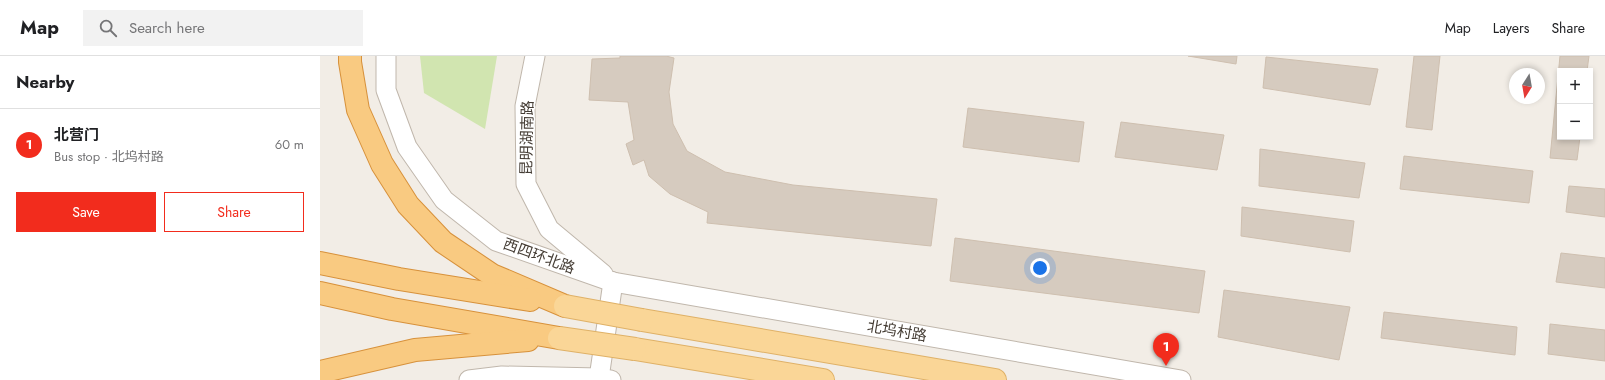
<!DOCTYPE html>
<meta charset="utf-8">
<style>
:root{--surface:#fff;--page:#f2f2f2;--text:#202124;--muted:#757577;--line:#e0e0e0;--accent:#f22c1d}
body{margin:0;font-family:Jost,"Noto Sans SC",sans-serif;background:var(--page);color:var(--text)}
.controls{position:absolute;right:12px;top:12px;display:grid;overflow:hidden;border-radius:0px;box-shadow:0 2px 6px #0003}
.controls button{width:36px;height:36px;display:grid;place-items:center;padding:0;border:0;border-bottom:1px solid var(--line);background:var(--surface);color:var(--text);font:20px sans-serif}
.compass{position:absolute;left:1189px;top:12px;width:36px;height:36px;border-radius:50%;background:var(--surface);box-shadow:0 2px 6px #0003;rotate:191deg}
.you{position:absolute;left:720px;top:212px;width:14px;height:14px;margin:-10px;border:3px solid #fff;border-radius:50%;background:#1a73e8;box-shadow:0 0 0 6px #1a73e833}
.badge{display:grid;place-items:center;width:26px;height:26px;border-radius:50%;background:var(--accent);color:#fff;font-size:13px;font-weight:700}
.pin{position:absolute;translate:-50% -33px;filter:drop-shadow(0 1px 2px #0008)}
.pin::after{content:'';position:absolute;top:21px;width:14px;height:12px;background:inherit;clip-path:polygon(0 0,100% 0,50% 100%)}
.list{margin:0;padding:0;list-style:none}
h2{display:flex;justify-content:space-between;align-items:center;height:52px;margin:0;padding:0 16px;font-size:17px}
h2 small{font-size:13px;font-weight:400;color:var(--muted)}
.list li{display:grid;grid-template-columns:26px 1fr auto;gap:12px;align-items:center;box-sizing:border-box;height:72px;padding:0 16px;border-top:1px solid var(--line)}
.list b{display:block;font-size:15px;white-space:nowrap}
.list p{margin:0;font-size:13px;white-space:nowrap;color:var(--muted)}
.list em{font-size:13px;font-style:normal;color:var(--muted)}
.actions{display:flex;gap:8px;padding:12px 16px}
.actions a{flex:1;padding:9px 0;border:1px solid var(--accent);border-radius:0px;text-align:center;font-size:14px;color:var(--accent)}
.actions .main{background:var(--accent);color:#fff}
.icon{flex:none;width:22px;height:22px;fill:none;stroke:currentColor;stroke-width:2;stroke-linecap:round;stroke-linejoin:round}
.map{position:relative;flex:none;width:1285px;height:324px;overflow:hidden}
header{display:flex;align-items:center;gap:24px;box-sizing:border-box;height:56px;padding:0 20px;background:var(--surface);border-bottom:1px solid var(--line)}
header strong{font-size:19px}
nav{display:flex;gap:22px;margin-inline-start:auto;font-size:14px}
.search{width:280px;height:36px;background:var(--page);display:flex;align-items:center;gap:10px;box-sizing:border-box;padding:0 14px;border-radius:0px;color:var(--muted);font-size:15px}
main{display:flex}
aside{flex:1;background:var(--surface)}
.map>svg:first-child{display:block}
</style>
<header>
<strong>Map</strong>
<div class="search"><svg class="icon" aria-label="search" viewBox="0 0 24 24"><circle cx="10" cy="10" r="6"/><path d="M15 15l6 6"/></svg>Search here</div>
<nav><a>Map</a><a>Layers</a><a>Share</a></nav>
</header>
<main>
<aside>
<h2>Nearby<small></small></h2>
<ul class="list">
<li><span class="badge">1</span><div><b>北营门</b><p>Bus stop · 北坞村路</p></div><em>60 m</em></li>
</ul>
<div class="actions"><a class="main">Save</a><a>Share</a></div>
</aside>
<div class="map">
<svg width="1285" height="324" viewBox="0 0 1285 324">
<rect width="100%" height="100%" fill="#f2ede6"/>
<!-- green -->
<polygon fill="#d1e5b0" points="100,0 177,0 165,73 104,37"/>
<!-- building -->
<g fill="#d6cbbf" stroke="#cebfaf">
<polygon points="300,0 346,0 354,2 349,36 353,68 367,95 405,116 473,129 617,143 611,190 387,167 388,156 350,138 329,120 324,104 313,109 306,88 314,84 308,46 269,44 272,3 300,2"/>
<polygon points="868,0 917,0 916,8"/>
<polygon points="1094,0 1120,0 1112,74 1086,71"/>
<polygon points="1240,0 1269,0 1267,15 1240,15 1240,81 1260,81 1257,104 1230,102"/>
<polygon points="946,1 1058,13 1050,49 943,32"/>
<polygon points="648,52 764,66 759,106 643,91"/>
<polygon points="801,66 904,79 897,114 795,101"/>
<polygon points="940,93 1045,107 1039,142 939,130"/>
<polygon points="1084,100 1213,115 1209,147 1080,133"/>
<polygon points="1249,130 1285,133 1285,161 1246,156"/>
<polygon points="922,151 1034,165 1030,196 921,180"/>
<polygon points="635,182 885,215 879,257 630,225"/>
<polygon points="1241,197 1285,202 1285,232 1236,226"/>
<polygon points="904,234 1030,251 1019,304 898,281"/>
<polygon points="1064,256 1197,271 1195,299 1061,282"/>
<polygon points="1230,268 1285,274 1285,305 1228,298"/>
</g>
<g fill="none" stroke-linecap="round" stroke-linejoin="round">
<!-- tertiary casing -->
<g stroke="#c0b7ac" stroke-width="21">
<g id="tertiary">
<polyline points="66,0 66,34 87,91 124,144 176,185 293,226 861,324"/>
<polyline points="215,0 205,50 206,128 229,173 283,218"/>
<polyline points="279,322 293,226"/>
<polyline points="149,324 182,320 279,322 291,324"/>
</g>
</g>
<!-- primary casing -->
<g stroke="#dfb167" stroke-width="24">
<g id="primary">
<polyline points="322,264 675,324"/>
<polyline points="315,293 503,324"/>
</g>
</g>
<!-- trunk casing -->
<g stroke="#d7913b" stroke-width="24">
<g id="trunk">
<polyline points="30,0 30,6 38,54 62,108 88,149 123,186 172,219 245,250"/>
<polyline points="0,207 79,223 210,244"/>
<polyline points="0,237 72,253 239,282"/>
<polyline points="0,316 95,294 208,284"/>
</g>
</g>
<!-- tertiary -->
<use href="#tertiary" stroke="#fff" stroke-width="19"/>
<!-- primary -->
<use href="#primary" stroke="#fad697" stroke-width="22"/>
<!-- trunk -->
<use href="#trunk" stroke="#f9ca81" stroke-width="22"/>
<!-- primary-bridge casing -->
<g stroke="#dfb167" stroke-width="24" stroke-linecap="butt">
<g id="primary-bridge">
<polyline points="245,250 322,264"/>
<polyline points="239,282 315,293"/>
</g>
</g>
<!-- primary-bridge -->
<use href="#primary-bridge" stroke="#fad697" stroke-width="22"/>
</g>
<g text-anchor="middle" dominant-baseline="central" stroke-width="3" stroke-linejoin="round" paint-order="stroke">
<!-- street labels -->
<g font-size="15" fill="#453d35" stroke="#fff">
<text transform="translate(207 82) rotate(-89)">昆明湖南路</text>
<text transform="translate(219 200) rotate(20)">西四环北路</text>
<text transform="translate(577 275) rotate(10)">北坞村路</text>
</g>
</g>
</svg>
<div class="controls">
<button>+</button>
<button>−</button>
</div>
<svg class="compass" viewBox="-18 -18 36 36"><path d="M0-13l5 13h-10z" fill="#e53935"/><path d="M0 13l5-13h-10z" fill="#757577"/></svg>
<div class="you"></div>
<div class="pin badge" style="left:846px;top:310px">1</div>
</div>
</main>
